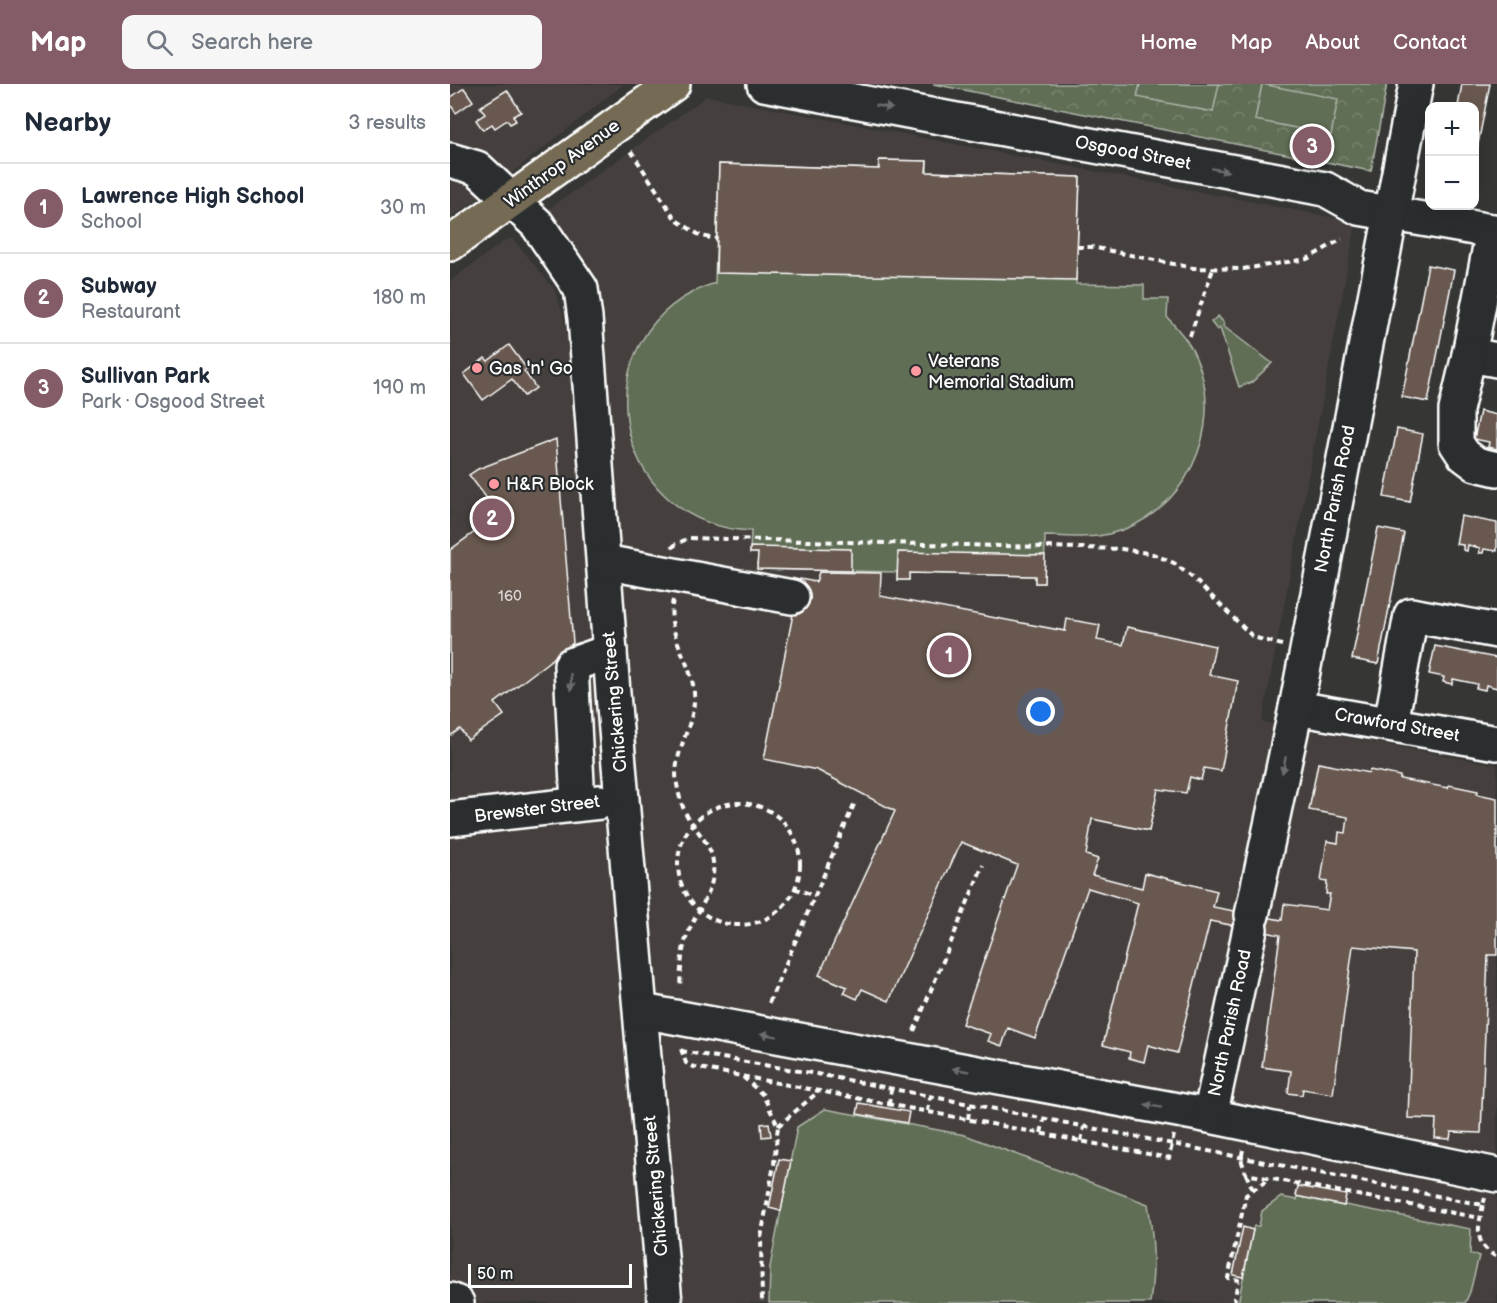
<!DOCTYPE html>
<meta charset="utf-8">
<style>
:root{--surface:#fff;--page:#f6f6f7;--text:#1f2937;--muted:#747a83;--line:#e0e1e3;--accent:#845c67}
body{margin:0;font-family:"Balsamiq Sans",sans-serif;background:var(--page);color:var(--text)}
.controls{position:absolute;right:18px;top:18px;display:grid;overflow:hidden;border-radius:12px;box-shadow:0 6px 24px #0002}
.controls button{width:54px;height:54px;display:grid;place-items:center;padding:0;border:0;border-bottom:2px solid var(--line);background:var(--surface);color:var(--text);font:30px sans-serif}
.scale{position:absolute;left:18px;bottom:15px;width:164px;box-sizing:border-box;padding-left:6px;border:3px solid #fff;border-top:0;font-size:16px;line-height:21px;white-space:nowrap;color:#fff;-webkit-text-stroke:4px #2a2d2e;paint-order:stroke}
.you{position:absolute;left:591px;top:628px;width:21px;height:21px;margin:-15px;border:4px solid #fff;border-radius:50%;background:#1a73e8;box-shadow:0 0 0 9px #1a73e833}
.badge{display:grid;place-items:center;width:39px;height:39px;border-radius:50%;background:var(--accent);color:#fff;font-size:20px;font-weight:700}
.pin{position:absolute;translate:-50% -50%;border:3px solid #fff;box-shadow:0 2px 6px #0006}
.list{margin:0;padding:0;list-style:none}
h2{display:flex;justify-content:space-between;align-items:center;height:78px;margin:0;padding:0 24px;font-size:26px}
h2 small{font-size:20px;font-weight:400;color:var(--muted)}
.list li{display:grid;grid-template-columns:39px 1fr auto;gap:18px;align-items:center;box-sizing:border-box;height:90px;padding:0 24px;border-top:2px solid var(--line)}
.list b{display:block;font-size:22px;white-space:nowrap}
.list p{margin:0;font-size:20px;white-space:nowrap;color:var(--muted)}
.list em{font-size:20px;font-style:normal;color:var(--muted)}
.icon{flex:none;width:33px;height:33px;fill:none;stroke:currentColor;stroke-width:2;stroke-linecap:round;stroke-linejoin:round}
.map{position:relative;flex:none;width:1047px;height:1219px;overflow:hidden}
header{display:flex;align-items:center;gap:36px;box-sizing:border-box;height:84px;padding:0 30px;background:var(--accent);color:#fff}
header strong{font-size:28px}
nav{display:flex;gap:33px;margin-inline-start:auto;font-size:21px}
.search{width:420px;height:54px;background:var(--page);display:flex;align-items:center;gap:15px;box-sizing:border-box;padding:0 21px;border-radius:12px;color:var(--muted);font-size:22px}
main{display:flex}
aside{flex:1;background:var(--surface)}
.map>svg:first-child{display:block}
</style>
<header>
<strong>Map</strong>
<div class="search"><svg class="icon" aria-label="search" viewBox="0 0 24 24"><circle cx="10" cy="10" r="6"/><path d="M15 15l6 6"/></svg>Search here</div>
<nav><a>Home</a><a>Map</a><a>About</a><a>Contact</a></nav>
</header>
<main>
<aside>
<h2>Nearby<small>3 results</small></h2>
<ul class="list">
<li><span class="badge">1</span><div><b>Lawrence High School</b><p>School</p></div><em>30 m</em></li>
<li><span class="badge">2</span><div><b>Subway</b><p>Restaurant</p></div><em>180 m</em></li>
<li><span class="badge">3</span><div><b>Sullivan Park</b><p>Park · Osgood Street</p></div><em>190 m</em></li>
</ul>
</aside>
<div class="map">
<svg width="1047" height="1219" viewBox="0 0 1047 1219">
<defs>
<pattern id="park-crowns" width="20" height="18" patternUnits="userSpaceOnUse" patternTransform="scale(1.5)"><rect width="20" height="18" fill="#606e56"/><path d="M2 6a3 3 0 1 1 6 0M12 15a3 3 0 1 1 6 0" fill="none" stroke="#78846f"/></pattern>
</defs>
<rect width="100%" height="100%" fill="#363635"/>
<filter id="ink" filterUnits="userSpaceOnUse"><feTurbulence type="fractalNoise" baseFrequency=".0167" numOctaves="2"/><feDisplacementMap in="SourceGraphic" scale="12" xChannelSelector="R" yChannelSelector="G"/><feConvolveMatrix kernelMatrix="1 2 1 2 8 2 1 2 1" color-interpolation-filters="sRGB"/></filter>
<g filter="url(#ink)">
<!-- built -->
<g fill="#45403d">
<polygon points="0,0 174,0 39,107 0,134"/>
<polygon points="257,12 906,138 812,638 1047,681 1047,1219 233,1219 167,504 149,256 99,125"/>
<polygon points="57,155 63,155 104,205 113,230 118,260 171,874 180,1019 200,1219 0,1219 0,197"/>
</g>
<!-- park -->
<polygon fill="url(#park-crowns)" stroke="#b0b6aa" stroke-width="1.5" points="483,0 937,0 921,87"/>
<!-- garden -->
<g fill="#606e56" stroke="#b0b6aa" stroke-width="1.5">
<polygon points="690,0 769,0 763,28 687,13"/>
<polygon points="812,0 888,15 881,51 805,36"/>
<path d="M429 76 477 77V88L630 93 626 200 694 201V215H718L717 233C728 246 740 258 746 274 777 344 734 433 659 450 638 455 616 452 595 452L594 499H585V492L459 489V496H447V488L307 485 308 469H300L301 447C157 440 127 245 265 199L269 80 428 85Z"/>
<polygon points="768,232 775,240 773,242 822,279 802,298 789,303 770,244 767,246 761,238"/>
<path d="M375 1025 515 1051 698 1120C704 1156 705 1182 700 1219H319L320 1183 347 1043Z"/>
<polygon points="848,1112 1021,1145 1020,1170 1029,1172 1020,1208 1015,1219 788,1219 803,1146 804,1142 809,1142 812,1127 831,1113 847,1116"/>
</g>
<!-- building -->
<g fill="#67584f" stroke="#fff" stroke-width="1.5">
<polygon points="1012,0 1040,0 1025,75 1024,22 1008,22"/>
<polygon points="14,4 23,17 6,29 0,20 0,14"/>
<polygon points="57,6 71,28 63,32 66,37 60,40 57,36 45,44 42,40 33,46 26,36 35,30 30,23"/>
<polygon points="429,76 477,77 476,88 630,93 626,196 266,189 269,80 429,85"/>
<polygon points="978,181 1004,186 978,318 952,313"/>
<polygon points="59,261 77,285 74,287 86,304 74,312 62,295 33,316 14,290 35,274 38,277"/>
<polygon points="1030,327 1047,331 1047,365 1038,363 1039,358 1024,355"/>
<polygon points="947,345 973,350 960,418 934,413"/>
<polygon points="106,355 123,559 45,619 54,631 18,656 10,645 0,652 0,466 30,444 23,435 42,421 19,391 28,385"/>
<polygon points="1011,432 1047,439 1047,467 1034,465 1033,469 1029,469 1030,464 1018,461 1017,467 1013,466 1013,461 1006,460"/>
<polygon points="928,444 954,449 928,580 902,575"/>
<polygon points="300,463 401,465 401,487 307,485 308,469 300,469"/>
<polygon points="448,468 595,471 594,499 585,499 585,492 459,489 459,496 447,496"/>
<polygon points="369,488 431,489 430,512 615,547 617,535 650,541 647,556 673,561 677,543 765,562 759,591 788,597 771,687 754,684 751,696 740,693 736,709 708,705 699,747 642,735 636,771 648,775 642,791 692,804 695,789 767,807 763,823 832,836 834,820 877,826 880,810 876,810 877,798 871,797 877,757 888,759 889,748 896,749 898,733 859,726 868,679 919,689 920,686 950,692 950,695 998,704 999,701 1028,707 1027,710 1047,714 1047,871 1038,871 1031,1049 1001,1048 1000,1055 985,1054 986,1035 958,1034 964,868 903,862 883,1010 853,1005 852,1011 838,1009 841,987 812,983 830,851 760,837 727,969 698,961 694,978 679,974 680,968 653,961 688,819 638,804 585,954 558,944 552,962 538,957 541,950 512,940 567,781 511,758 439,917 412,905 407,915 394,909 397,903 369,891 445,727 367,686 314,675 350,495 366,498"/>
<polygon points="985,562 1047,574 1047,604 1036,601 1035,606 1026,604 1027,600 1003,595 1002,600 993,598 994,593 979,590"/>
<polygon points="409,1019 459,1028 457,1039 407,1030"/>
<polygon points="319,1039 321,1052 312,1053 311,1040"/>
<polygon points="329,1075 341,1077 331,1127 319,1124"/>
<polygon points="848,1102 896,1111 894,1122 846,1112"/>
<polygon points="793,1143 803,1146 793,1193 783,1191"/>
</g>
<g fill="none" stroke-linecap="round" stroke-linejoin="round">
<!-- minor casing -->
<g stroke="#fff" stroke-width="38">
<g id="minor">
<polyline points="314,0 875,105 909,124 1047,148"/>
<polyline points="0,76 27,84 87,140 131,205 135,234 164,622 215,1219"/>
<polyline points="1043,147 1019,271 1047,276"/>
<polyline points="1019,271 1006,326 1006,359 1014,371 1026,380 1047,385"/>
<polyline points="154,478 342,513"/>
<polyline points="846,624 1047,659"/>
<polyline points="941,639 961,531 1047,547"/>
<polyline points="128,720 121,581 160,567"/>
<polyline points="0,735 150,718"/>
<polyline points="802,831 846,624 966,0"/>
<polyline points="192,927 760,1032 1047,1091"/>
<polyline points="760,1032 800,845"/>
<polyline points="0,1216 7,1219"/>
</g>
</g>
<!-- major casing -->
<g stroke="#fff" stroke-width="38">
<polyline id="major" points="0,160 223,0"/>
</g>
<!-- path -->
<g stroke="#fff" stroke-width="4" stroke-dasharray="6 4.5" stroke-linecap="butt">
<polyline points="181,67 226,136 251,152 267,155"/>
<polyline points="627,163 642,163 743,184 793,185 857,175 892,155"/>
<polyline points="740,252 763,185"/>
<polyline points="222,464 226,460 239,454 672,465 703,470 724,479 744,495 803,553 832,561"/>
<path d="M223 516C215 550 241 575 244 608 247 640 221 668 227 700 229 712 232 724 239 735 248 749 261 760 263 778 266 807 248 824 238 849 231 866 231 885 230 903"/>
<circle cx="289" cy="780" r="61"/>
<polyline points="344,804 365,812"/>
<polyline points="319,919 405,718"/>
<polyline points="464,947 533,781"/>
<polyline points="231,965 236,979 244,983 719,1074 724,1051"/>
<polyline points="231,967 367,990 1033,1121 1035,1114"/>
<polyline points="293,993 313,1011 328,1042 324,1080 311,1154 312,1219"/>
<polyline points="439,1020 441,1006"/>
<polyline points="478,1027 480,1014"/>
<polyline points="518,1035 520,1021"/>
<polyline points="328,1042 368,1008"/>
<polyline points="591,1049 594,1036"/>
<polyline points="631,1057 634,1043"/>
<polyline points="793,1066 791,1075 796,1090 1030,1134"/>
<polyline points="796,1090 803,1106"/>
<path d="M1033 1121C1028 1144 1023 1160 1047 1173"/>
<polyline points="784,1219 788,1196 778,1194 796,1111 819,1095"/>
</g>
<!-- minor -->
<use href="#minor" stroke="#2a2d2e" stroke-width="33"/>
<!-- major -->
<use href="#major" stroke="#746b52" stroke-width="33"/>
</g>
<!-- one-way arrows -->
<defs><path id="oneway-solid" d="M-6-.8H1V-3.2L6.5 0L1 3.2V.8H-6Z" transform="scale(1.5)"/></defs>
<g fill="#6a6c6d">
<use href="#oneway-solid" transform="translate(434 23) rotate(11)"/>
<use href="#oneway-solid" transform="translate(770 86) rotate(11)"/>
<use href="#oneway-solid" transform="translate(121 598) rotate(87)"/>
<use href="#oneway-solid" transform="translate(834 681) rotate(102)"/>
<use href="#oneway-solid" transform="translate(319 951) rotate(-170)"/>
<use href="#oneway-solid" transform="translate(511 986) rotate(-170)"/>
<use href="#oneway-solid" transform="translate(703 1022) rotate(-170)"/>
</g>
</g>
<!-- markers -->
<g fill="#ff9aa2" stroke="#2a2d2e" stroke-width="2">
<circle cx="27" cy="284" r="6"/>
<circle cx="466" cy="287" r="6"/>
<circle cx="44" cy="400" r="6"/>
</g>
<g text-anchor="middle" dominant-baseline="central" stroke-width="4.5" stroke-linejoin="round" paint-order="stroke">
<!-- number labels -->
<g font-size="15" fill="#d9d5d3">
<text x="60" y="512">160</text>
</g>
<!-- street labels -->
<g font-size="18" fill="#fff" stroke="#2a2d2e">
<text transform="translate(683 69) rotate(11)">Osgood Street</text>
<text transform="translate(112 80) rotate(-36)">Winthrop Avenue</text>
<text transform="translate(885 415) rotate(-79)">North Parish Road</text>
<text transform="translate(165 618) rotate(-95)">Chickering Street</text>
<text transform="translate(947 641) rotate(10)">Crawford Street</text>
<text transform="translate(87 725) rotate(-7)">Brewster Street</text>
<text transform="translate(780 939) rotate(-78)">North Parish Road</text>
<text transform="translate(206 1102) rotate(-95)">Chickering Street</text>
</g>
<!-- poi labels -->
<g font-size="18" fill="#fff" stroke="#2a2d2e" text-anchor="start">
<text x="478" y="277">Veterans<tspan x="478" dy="21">Memorial Stadium</tspan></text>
<text x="39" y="284">Gas 'n' Go</text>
<text x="56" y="400">H&amp;R Block</text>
</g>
</g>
</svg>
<div class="controls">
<button>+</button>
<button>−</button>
</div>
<div class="scale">50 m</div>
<div class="you"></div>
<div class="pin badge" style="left:499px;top:571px">1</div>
<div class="pin badge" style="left:42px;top:434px">2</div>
<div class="pin badge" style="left:862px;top:62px">3</div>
</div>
</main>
